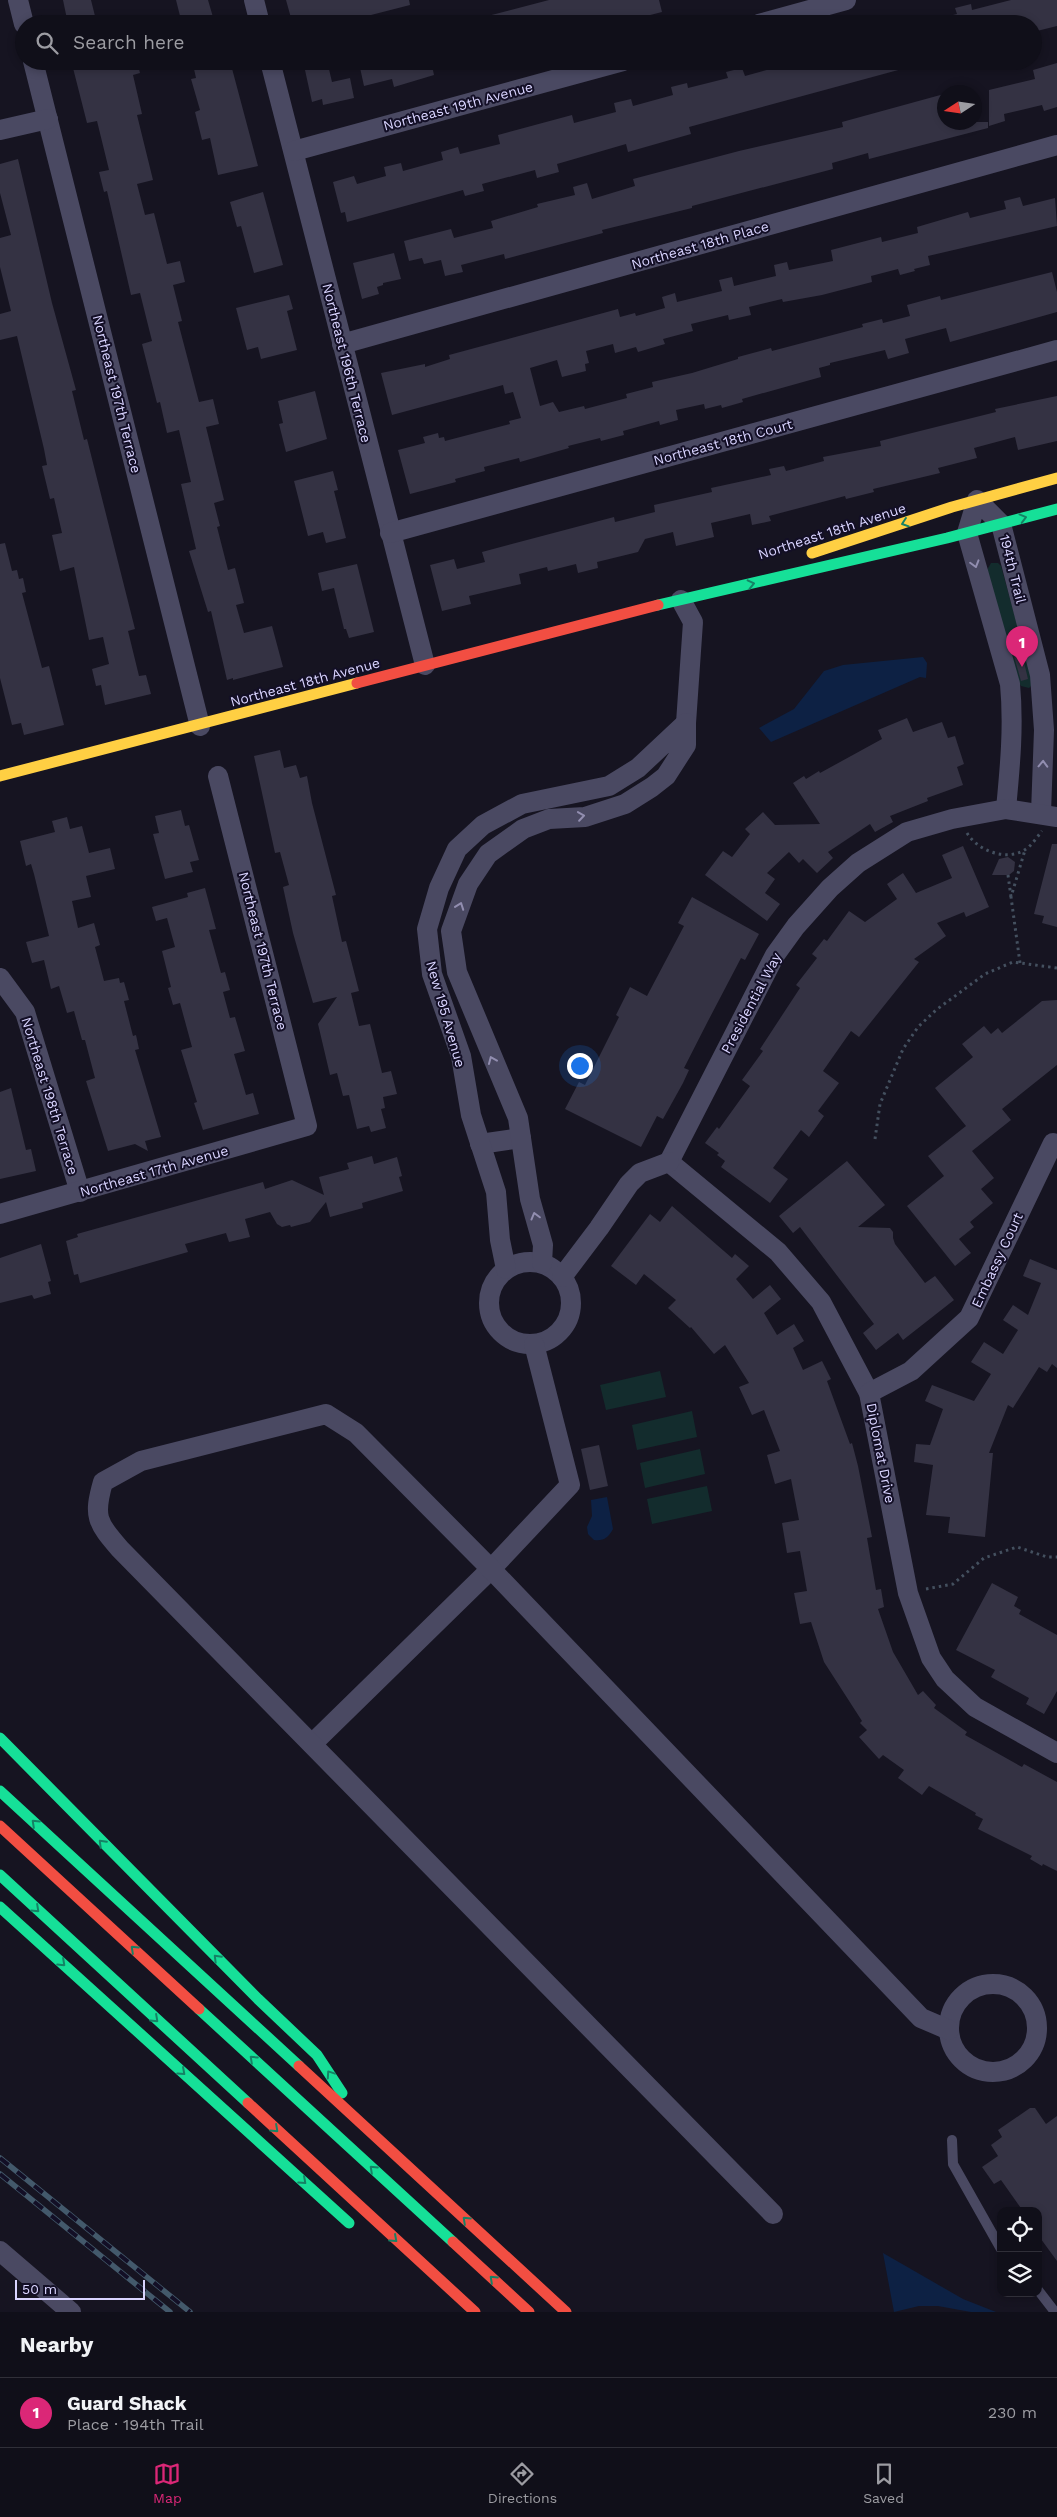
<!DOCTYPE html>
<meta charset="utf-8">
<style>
:root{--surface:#100f19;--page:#1e1d26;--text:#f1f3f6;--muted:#9c9ca2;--line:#302f38;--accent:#db2777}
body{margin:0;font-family:"Work Sans",sans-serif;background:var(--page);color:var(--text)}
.controls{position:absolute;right:15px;bottom:15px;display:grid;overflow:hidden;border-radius:10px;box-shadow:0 2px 8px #0003}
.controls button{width:45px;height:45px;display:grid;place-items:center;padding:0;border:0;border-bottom:1px solid var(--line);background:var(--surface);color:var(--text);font:25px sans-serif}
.compass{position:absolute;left:937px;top:85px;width:45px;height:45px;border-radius:50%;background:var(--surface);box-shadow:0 2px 8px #0003;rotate:258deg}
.scale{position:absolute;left:15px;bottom:12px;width:130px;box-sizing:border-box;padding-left:5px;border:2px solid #d9d4ff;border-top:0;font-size:14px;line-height:18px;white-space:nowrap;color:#d9d4ff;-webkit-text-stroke:4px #130f26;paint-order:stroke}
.you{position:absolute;left:579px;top:1065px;width:18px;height:18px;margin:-12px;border:4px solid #fff;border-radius:50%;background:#1a73e8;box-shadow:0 0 0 8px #1a73e833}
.badge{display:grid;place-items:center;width:32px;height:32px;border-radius:50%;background:var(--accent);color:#fff;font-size:16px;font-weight:700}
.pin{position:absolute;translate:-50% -41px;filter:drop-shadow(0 1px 2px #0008)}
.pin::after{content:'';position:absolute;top:26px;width:18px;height:15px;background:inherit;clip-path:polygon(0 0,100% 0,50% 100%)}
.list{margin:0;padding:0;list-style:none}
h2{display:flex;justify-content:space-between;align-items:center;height:65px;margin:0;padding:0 20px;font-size:21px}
h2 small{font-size:16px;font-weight:400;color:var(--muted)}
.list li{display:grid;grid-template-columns:32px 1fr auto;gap:15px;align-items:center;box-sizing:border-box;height:70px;padding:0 20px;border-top:1px solid var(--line)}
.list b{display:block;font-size:19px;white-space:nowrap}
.list p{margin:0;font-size:16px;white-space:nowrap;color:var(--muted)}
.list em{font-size:16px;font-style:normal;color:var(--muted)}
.icon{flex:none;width:28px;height:28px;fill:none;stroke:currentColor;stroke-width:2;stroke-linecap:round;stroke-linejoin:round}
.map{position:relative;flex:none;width:1057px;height:2312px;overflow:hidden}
.search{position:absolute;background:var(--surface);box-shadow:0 2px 8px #0003;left:15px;right:15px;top:15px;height:55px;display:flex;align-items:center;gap:12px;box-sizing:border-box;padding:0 18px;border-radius:28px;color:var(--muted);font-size:19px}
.sheet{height:135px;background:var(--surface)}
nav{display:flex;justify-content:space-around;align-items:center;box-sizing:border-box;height:70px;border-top:1px solid var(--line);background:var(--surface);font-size:14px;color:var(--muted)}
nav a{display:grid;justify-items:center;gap:2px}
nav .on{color:var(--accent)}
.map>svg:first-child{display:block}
</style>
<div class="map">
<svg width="1057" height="2312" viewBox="0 0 1057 2312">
<rect width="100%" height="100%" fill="#161421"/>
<!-- green -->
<g fill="#132c2d">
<polygon points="991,563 998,563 1001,566 1032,678 1032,685 1029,688 1021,686 1018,681 987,570"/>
<polygon points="660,1371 666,1397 606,1410 600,1385"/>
<polygon points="692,1411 697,1437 637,1450 632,1425"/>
<polygon points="700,1449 705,1474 645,1488 640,1463"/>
<polygon points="707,1486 712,1511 652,1524 647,1499"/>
</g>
<!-- water -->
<g fill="#0d2144">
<polygon points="923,657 927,663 926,678 920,677 771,742 759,728 794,709 824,671 843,665"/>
<path d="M607 1497 613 1529C608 1538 604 1541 594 1540L588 1534 587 1527 592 1516 591 1500Z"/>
<polygon points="883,2253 963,2299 996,2312 971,2312 938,2306 919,2306 894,2312"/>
</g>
<!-- building -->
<g fill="#343243">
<polygon points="63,0 91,0 97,24 68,24"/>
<polygon points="176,0 208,0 215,24 182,24"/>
<polygon points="286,0 409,0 410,5 336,24 301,24 299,16 291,18"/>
<polygon points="549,0 659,0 662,12 615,24 473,24 472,20"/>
<polygon points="1011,0 1057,0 1057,26 1033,32 1033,24 938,24 937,19 957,14 955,8 971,4 972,10"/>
<polygon points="101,61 137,61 140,73 133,75 142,114 137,115 153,180 137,184 145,215 154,213 167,264 180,261 185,282 173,285 182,321 178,322 199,402 213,399 219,424 206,427 224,500 214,503 220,526 217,527 228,570 235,568 244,603 236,605 244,633 272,626 283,667 233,680 233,678 227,680 211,611 208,612 189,551 196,549 181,484 191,482 179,430 167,433 160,402 157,403 142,344 152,341 140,293 131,295 107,191 104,192 99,172 109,170 97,121 87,123 73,68"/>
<polygon points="206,61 230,61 258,166 218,175 210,138 202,140 195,112 200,110 191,79 196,78 194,69 207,66"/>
<polygon points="366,61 431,61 434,75 394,87 392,79 364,86 359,63"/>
<polygon points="784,61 912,61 913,66 689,127 691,134 628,152 626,144 557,164 559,172 537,178 535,170 482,184 484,191 465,196 463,190 347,222 345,212 341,213 333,182 354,176 357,184 386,176 384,167 401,163 403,171 443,160 441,152 458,147 460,154 500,144 498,135 572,115 574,123 616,112 614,103 631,99 633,106 673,95 671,87 687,83 688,88 728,78 726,72 742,68 745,76 785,65"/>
<polygon points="1057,63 1057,107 1044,111 1042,105 1004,114 1005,121 989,126 989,90 1035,79 1033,70"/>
<polygon points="328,65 332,82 350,78 354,98 323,105 322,99 312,102 305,70"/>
<polygon points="944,94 944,122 988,122 988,128 869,159 868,153 832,163 833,169 692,206 692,208 602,230 603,233 520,255 505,259 504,254 461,265 463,272 445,276 441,260 424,264 422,258 409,261 404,241 451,229 454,238 493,228 491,221 538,207 537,204 575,195 573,187 587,183 592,199 635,186 633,179 739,151 843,127 842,122"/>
<polygon points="18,159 52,303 76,390 72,391 84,440 87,439 135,629 128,631 139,676 146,675 151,694 105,705 101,685 96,686 92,669 109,664 103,637 89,640 74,567 60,571 52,535 62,533 54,498 50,499 42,466 47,465 44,449 17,336 0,340 0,314 11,311 0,267 0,238 11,235 0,193 0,164"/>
<polygon points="263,192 283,265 254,273 241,226 237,227 230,202"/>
<polygon points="1020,197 1023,206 1055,198 1057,226 928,256 930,265 914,269 915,271 900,275 898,269 871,276 872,282 822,295 783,302 782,299 749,307 751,315 729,320 728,315 691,324 693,331 663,339 665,344 638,352 636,347 615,353 613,344 586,351 589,363 585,364 586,371 562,377 557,360 530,368 540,406 553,402 559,412 584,406 585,409 627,398 626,394 653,387 652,382 692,373 738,359 738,357 771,348 772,351 863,327 862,324 882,319 883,323 910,316 907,305 940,296 941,300 1052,272 1057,292 1057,312 950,342 946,328 905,339 909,353 888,359 885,350 830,363 830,365 819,368 821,377 742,399 743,402 722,408 721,405 705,409 704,404 676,410 678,420 660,425 659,421 623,431 624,435 601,441 600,438 568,446 569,448 520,462 519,458 484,467 485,471 455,479 456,482 410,494 398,450 425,443 423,437 438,433 439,438 444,437 445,441 510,424 509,421 521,418 513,392 505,394 503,385 392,415 381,373 425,364 425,367 450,359 449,355 618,309 620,317 635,313 636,316 665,308 662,297 675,293 677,302 722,291 719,280 732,277 734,286 776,276 774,265 787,262 789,270 833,261 831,250 881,237 882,242 918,233 917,227 968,212 970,218 1006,209 1004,201"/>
<polygon points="394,253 401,279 383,283 383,285 377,287 379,294 362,299 353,263"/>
<polygon points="289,295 293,309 287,311 297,350 261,359 258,347 247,350 236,308"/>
<polygon points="315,391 327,439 286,452 279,424 283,423 278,401"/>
<polygon points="1057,396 1057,441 1018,450 1015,437 974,448 977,458 938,468 940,473 873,489 874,492 846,499 845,496 769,516 771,521 752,525 750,514 711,523 714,537 676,546 673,532 645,539 638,552 597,562 598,568 578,573 576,564 548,571 547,567 519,574 521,584 469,596 471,604 442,611 430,565 454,559 457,569 485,562 482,552 614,517 615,522 655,512 654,505 712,492 711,488 771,475 769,469 784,466 786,471 824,461 823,457 881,446 880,441 996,412 995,409"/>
<polygon points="333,471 338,490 334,491 346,538 326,543 323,532 308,536 294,481"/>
<polygon points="5,543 12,571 17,570 19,579 23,578 26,592 22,593 42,668 49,666 64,725 24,735 21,723 12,725 0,678 0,544"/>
<polygon points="357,564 374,632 349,638 346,629 344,629 334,588 322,591 318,573"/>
<polygon points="1022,654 1028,679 1021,681 1014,656"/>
<polygon points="907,718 913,732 942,722 948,738 955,736 964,764 957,767 963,785 927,798 928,801 890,816 893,822 875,832 870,824 828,852 833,858 817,873 803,859 799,863 789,852 767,873 775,879 765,893 780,904 767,921 705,875 723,851 732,857 750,834 745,829 763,812 775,825 820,824 793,783 804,776 806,779 819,771 820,773 882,739 878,730"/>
<polygon points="280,750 284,768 296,765 300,778 307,776 312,803 336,895 332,896 342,942 346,941 359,991 351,993 359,1026 370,1024 382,1073 391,1071 397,1094 383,1097 385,1108 381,1109 386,1128 371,1132 369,1126 357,1129 349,1095 343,1096 337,1073 330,1075 318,1024 337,997 313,1003 293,933 283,887 289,885 280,852 275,853 254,756"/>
<polygon points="181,810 185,826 189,825 199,860 190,862 193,872 165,879 153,834 159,833 155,816"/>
<polygon points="67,817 70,829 82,826 89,853 110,848 115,869 86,876 91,897 72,901 78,928 94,923 100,945 95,947 104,981 119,978 120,983 124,982 129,1000 124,1001 133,1036 136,1035 139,1049 135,1050 161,1137 145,1141 148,1151 135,1144 108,1151 86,1081 95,1078 85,1040 82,1040 74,1011 67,1013 59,986 51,989 44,960 32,963 26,942 49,936 34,874 31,864 26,866 20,841 55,832 52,821"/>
<polygon points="1052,844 1057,844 1057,927 1042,923 1044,916 1034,914"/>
<polygon points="963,846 989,907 966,917 964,912 937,923 946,936 914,959 919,962 859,1037 851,1031 823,1071 839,1083 818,1111 824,1116 809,1137 801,1130 773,1168 788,1179 770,1203 721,1167 725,1161 717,1155 719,1153 705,1143 717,1127 719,1129 750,1086 742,1080 763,1051 760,1049 800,988 796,985 817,958 812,954 824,939 827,941 849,911 865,922 897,899 887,884 903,873 916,893 952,878 942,855"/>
<polygon points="1008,857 1015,862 1014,871 1009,875 992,875 999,859"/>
<polygon points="205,888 216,929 209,930 221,973 225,972 230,990 223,992 230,1018 235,1017 245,1051 234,1054 246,1095 253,1093 259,1114 203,1130 194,1103 197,1102 181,1050 192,1047 180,1003 173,1005 168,988 171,987 162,951 175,947 167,918 156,921 152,907 188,897 187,893"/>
<polygon points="692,897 759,934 745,960 741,958 708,1021 684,1068 689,1070 683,1083 663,1119 657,1116 641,1147 565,1109 579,1082 585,1085 619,1017 616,1015 630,987 647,996 684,926 678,923"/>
<polygon points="1057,1000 1057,1065 1002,1109 1011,1120 972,1151 994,1178 981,1189 993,1203 970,1222 974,1227 959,1239 971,1253 955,1266 907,1206 944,1176 928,1156 966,1126 935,1088 973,1057 962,1044 984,1026 991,1034 998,1028 1002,1033 1042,1001"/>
<polygon points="11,1088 26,1150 31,1149 36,1171 0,1179 0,1092"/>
<polygon points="372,1156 374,1164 397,1157 402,1176 399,1177 403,1191 362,1203 363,1208 330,1217 326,1202 310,1222 291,1227 290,1225 282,1227 277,1224 270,1212 245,1219 250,1237 229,1242 226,1233 185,1244 188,1252 80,1283 78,1274 74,1275 66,1241 78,1237 77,1234 263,1182 265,1189 292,1180 324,1195 319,1177 349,1169 347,1163"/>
<polygon points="847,1161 885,1205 858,1227 890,1228 893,1232 893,1238 895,1244 925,1283 935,1276 954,1300 903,1340 898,1333 876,1350 863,1333 874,1324 800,1227 793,1233 779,1216"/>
<polygon points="672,1206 732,1258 735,1254 749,1266 736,1279 753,1299 770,1285 781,1299 764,1313 777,1335 794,1324 804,1341 793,1348 803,1370 822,1361 831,1379 827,1381 850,1444 852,1443 858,1466 872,1537 867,1538 876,1590 881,1589 884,1607 878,1609 893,1652 918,1695 923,1691 936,1705 934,1708 967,1732 965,1735 1022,1767 1024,1764 1057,1782 1057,1871 1043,1864 1042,1866 1030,1859 1032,1856 978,1829 983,1819 975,1815 976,1813 929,1786 922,1795 898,1778 904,1770 883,1755 879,1759 859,1737 867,1730 860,1723 862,1721 824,1662 811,1622 800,1624 794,1593 807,1591 800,1551 787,1553 782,1523 799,1520 791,1479 775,1484 767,1455 780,1451 764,1410 752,1415 739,1387 749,1383 725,1345 714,1354 691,1327 690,1328 668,1308 676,1300 644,1274 636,1285 611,1266 650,1214 660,1222"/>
<polygon points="41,1244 51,1281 48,1282 51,1294 34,1299 32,1295 0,1303 0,1258"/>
<polygon points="1030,1259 1057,1270 1057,1368 1052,1364 1047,1372 1039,1367 1013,1408 1008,1405 989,1453 993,1453 985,1537 948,1533 950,1517 926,1515 933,1465 914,1462 916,1444 930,1445 943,1409 925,1401 932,1385 974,1401 991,1374 971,1362 984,1342 1003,1354 1018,1330 1003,1320 1013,1305 1028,1315 1041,1283 1023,1276"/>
<polygon points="599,1445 608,1486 590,1490 581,1449"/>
<polygon points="992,1583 1018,1597 1014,1606 1021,1610 1019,1614 1057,1635 1057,1691 1044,1714 1026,1704 1029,1698 991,1677 995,1670 956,1650"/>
<polygon points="1030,2108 1035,2108 1046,2124 1057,2116 1057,2261 1038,2235 1038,2211 1023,2211 1001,2180 994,2184 982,2167 998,2156 991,2145 1002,2137 998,2130"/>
</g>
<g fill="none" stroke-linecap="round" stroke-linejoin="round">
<!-- path -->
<g stroke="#44505f" stroke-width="3" stroke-dasharray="2.5 4" stroke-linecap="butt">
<path d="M967 833C978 851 1007 862 1026 849 1032 845 1037 837 1042 831"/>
<polyline points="1008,875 1011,897"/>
<polyline points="1020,963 1011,897 1025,850"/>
<polyline points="875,1139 880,1104 903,1049 918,1027 936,1010 985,974 1013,962 1057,968"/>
<polyline points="926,1589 953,1584 984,1558 1017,1547 1047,1557 1057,1557"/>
</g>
<!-- lane -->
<g stroke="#4a4962" stroke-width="10">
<polyline points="952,2140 953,2164 1001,2249"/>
<polyline points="1038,2290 1055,2312"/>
</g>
<!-- street -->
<g stroke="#4a4962" stroke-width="20">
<polyline points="18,0 24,24"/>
<polyline points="254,0 260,24"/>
<polyline points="759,24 846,0"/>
<polyline points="33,61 200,726"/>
<polyline points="270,61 425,665"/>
<polyline points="0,130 48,119"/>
<polyline points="294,151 623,61"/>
<polyline points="342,344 1057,145"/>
<polyline points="390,533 1057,350"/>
<polyline points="681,600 693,622 686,723"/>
<path d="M1006 809C1010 767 1014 726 1010 684L967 533 977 500 1001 524 1040 675 1044 730 1041 813"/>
<polyline points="0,978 25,1012 80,1192"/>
<polyline points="480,1144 521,1138"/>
<polyline points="669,1162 778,1252 821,1302 869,1393 908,1593 931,1658 945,1679 975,1707 1057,1753"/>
<polyline points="669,1162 775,955 796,926 830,888 858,863 907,832 952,819 1006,809 1057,817"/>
<polyline points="0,1214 307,1126 218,776"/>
<circle cx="530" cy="1303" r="41"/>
<polyline points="506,1269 500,1240 496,1192 471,1115 461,1056 432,974 427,929 439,888 457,849 483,825 522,804 609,786 638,768 686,723 686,745 666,776 652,787 625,804 585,817 549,819 523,829 488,854 468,884 451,931 457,972 518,1118 530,1199 543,1245 542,1263"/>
<polyline points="562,1277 599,1228 629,1184 640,1173 669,1162"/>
<polyline points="869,1393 911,1371 969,1318 1053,1143"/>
<polyline points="312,1744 491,1569 570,1485 534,1344"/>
<circle cx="993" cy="2028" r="44"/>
<path d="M773 2214 120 1549C97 1522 93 1517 103 1482L141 1461 326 1414 356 1433 491 1569 921 2018 949 2030"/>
<polyline points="0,2251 71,2312"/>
</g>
<!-- fast -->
<g stroke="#16e098" stroke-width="11">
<polyline points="658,605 947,538 1057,509"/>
<polyline points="0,1738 258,1999 317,2055 342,2093"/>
<polyline points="0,1791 299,2066"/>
<polyline points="0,1875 248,2103"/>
<polyline points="0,1907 349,2223"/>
<polyline points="199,2009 453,2242"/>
</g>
<!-- slow -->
<g stroke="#ffcf43" stroke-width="11">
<polyline points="812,553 952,507 1057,478"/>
<polyline points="0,776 357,683"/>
</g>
<!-- jam -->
<g stroke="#f24e42" stroke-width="11">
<polyline points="357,683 658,605"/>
<polyline points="0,1826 199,2009"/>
<polyline points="299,2066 566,2312"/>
<polyline points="248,2103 475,2312"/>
<polyline points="453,2242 529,2312"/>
</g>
<!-- rail casing -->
<g stroke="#43596b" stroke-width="5.5">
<g id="rail">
<polyline points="0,2158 190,2312"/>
<polyline points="0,2174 170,2312"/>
</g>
</g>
<!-- rail -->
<use href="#rail" stroke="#130f26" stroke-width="4" stroke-dasharray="11" stroke-linecap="butt"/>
</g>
<!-- one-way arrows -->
<defs><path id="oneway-chevron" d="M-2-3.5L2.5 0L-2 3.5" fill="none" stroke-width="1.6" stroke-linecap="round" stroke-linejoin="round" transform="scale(1.25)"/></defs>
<g stroke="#158265">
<use href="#oneway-chevron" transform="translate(1023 518) rotate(-15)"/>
<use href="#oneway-chevron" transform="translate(905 523) rotate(161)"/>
<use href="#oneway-chevron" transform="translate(751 584) rotate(-13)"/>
<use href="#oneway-chevron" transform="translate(35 1823) rotate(-137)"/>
<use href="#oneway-chevron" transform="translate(102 1843) rotate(-135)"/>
<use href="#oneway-chevron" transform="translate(36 1909) rotate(43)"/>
<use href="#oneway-chevron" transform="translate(134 1949) rotate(-137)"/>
<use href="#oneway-chevron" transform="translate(217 1958) rotate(-135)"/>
<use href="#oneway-chevron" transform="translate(62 1963) rotate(43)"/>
<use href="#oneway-chevron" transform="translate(155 2019) rotate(43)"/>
<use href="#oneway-chevron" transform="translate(253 2059) rotate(-137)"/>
<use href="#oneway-chevron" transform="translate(182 2072) rotate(42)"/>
<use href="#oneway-chevron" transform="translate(330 2074) rotate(-124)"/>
<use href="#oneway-chevron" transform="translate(275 2129) rotate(43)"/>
<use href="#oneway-chevron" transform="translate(373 2169) rotate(-137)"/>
<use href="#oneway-chevron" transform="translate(303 2181) rotate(42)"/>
<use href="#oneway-chevron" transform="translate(466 2220) rotate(-137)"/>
<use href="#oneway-chevron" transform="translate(394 2239) rotate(42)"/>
<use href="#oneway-chevron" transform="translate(493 2279) rotate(-137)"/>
</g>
<g stroke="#928eb0">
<use href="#oneway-chevron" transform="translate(975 564) rotate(74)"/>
<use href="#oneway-chevron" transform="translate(1043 764) rotate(-88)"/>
<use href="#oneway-chevron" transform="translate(581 816) rotate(-8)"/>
<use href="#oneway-chevron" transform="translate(460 906) rotate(-70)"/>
<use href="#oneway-chevron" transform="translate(492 1060) rotate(-113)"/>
<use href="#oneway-chevron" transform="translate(535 1216) rotate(-105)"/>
</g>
<g text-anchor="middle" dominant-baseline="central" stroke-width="4" stroke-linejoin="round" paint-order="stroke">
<!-- street labels -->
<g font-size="14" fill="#d9d4ff" stroke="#130f26">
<text transform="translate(458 106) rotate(-15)">Northeast 19th Avenue</text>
<text transform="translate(700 245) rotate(-16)">Northeast 18th Place</text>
<text transform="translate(347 363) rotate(76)">Northeast 196th Terrace</text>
<text transform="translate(117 394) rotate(76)">Northeast 197th Terrace</text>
<text transform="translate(723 442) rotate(-15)">Northeast 18th Court</text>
<text transform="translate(832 531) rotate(-18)">Northeast 18th Avenue</text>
<text transform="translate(1013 569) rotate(76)">194th Trail</text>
<text transform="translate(305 682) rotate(-15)">Northeast 18th Avenue</text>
<text transform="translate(263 951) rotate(76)">Northeast 197th Terrace</text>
<text transform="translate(751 1003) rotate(-62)">Presidential Way</text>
<text transform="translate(446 1014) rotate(74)">New 195 Avenue</text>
<text transform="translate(50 1096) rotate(73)">Northeast 198th Terrace</text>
<text transform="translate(154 1171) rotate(-16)">Northeast 17th Avenue</text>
<text transform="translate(997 1260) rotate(-65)">Embassy Court</text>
<text transform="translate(881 1453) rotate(79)">Diplomat Drive</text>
</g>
</g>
</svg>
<div class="controls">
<button><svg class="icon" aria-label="locate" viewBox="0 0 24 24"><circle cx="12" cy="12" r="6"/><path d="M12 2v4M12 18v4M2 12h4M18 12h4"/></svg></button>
<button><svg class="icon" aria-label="layers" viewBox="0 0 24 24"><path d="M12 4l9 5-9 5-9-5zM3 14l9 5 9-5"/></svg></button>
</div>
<svg class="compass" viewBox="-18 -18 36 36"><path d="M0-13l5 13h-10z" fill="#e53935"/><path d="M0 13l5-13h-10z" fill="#9c9ca2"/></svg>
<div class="scale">50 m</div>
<div class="you"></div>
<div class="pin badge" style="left:1022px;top:667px">1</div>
<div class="search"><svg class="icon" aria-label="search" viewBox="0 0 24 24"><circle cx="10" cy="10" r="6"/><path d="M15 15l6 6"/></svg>Search here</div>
</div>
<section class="sheet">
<h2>Nearby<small></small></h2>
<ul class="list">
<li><span class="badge">1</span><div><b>Guard Shack</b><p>Place · 194th Trail</p></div><em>230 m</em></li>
</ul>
</section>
<nav>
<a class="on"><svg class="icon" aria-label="map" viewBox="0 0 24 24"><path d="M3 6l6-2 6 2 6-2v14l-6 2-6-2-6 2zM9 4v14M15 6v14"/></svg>Map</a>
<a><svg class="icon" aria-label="directions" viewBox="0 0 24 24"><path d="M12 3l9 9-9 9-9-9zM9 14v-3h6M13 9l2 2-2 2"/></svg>Directions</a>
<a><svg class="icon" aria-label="saved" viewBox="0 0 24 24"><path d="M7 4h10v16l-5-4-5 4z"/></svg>Saved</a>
</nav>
